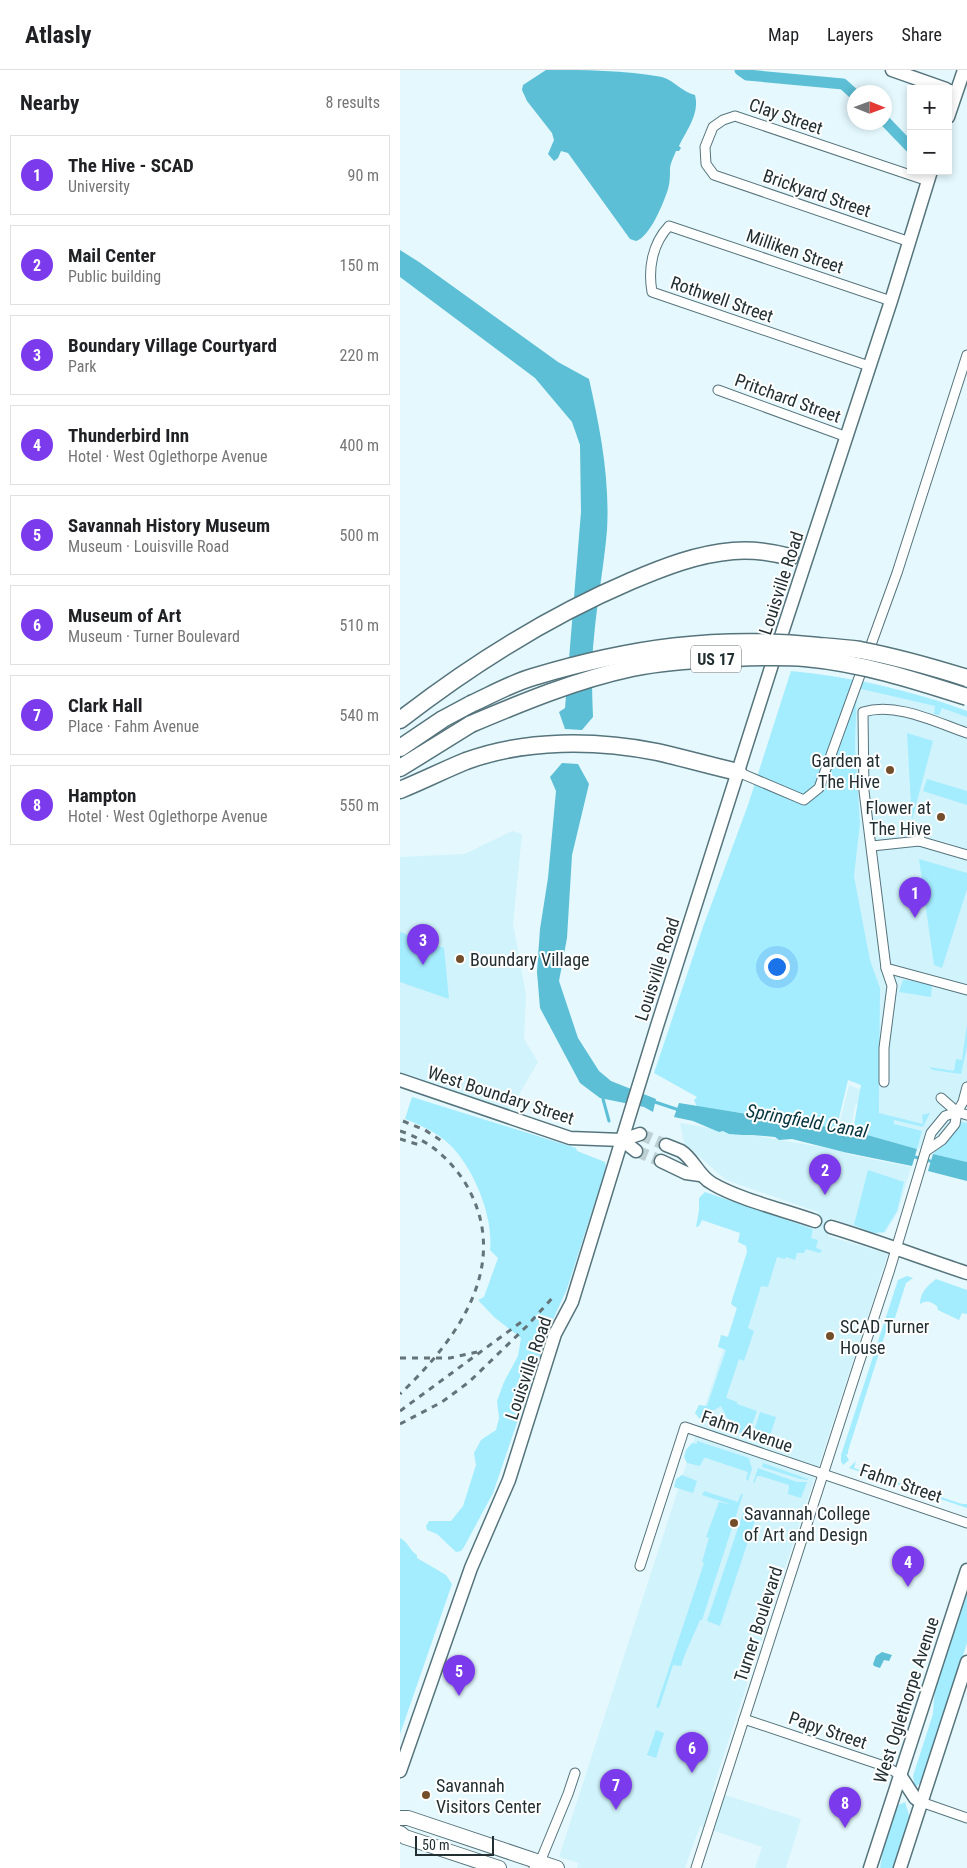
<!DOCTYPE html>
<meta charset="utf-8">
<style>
:root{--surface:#fff;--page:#f6f6f6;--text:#202124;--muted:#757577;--line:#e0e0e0;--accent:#7c3aed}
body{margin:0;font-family:"Roboto Condensed",sans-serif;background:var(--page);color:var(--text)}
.controls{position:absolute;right:15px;top:15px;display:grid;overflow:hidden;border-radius:0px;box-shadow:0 2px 8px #0003}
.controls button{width:45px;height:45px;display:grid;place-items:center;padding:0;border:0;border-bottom:1px solid var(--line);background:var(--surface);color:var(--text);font:25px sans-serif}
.compass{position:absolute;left:447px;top:15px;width:45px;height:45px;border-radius:50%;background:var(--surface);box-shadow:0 2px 8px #0003;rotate:91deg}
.scale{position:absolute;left:15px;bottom:12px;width:79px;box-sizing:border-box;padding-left:5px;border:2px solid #222f32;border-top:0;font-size:14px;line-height:18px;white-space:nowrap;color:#222f32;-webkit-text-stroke:4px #fff;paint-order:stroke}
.you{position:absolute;left:376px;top:896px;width:18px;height:18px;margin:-12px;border:4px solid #fff;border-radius:50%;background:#1a73e8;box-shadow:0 0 0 8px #1a73e833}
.badge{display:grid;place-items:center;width:32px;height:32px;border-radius:50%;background:var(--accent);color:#fff;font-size:16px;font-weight:700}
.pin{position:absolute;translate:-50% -41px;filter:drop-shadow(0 1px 2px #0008)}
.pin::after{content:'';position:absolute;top:26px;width:18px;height:15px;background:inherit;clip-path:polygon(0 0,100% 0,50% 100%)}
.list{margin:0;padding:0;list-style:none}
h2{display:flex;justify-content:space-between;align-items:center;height:65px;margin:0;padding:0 20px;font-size:21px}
h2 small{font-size:16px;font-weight:400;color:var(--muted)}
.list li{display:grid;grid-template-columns:32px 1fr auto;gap:15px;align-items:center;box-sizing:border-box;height:80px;margin:0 10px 10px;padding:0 10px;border:1px solid var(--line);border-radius:0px}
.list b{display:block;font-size:19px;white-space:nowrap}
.list p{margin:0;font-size:16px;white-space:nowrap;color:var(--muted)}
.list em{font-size:16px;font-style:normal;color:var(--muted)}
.map{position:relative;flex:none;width:567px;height:1798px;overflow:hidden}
header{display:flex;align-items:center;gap:30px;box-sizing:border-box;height:70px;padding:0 25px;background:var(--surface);border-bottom:1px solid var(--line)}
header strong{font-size:24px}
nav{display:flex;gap:28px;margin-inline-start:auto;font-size:18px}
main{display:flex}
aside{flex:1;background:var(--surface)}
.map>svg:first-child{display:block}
</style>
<header>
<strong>Atlasly</strong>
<nav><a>Map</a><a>Layers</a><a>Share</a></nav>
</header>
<main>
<aside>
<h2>Nearby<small>8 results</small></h2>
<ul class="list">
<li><span class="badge">1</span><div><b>The Hive - SCAD</b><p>University</p></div><em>90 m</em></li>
<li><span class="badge">2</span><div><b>Mail Center</b><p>Public building</p></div><em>150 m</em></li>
<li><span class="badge">3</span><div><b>Boundary Village Courtyard</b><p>Park</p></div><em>220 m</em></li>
<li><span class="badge">4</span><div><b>Thunderbird Inn</b><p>Hotel · West Oglethorpe Avenue</p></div><em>400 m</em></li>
<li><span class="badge">5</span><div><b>Savannah History Museum</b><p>Museum · Louisville Road</p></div><em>500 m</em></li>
<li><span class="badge">6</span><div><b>Museum of Art</b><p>Museum · Turner Boulevard</p></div><em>510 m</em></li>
<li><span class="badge">7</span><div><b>Clark Hall</b><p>Place · Fahm Avenue</p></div><em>540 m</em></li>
<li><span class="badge">8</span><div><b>Hampton</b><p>Hotel · West Oglethorpe Avenue</p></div><em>550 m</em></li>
</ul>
</aside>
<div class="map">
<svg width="567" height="1798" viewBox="0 0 567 1798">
<rect width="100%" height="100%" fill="#e4f8fd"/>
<!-- built -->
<g fill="#d1f3fc">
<polygon points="457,609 540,631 567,641 567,1092 479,1067 480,918 470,890 454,806 460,754 455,675"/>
<polygon points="112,761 122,764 113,854 126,925 124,969 138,992 110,1040 0,1003 0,787 65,784"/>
<polygon points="477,1001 478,1013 455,1036 446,1084 511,1097 498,1142 485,1163 473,1164 432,1148 428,1166 488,1184 312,1721 401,1749 386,1798 355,1798 362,1777 300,1756 285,1798 177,1798 179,1793 159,1787 366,1148 413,1162 418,1142 326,1110 284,1073 280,1053 433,1079 449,1015 459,1019"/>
</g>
<!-- green -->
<g fill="#a4ecff">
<path d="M391 601C452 607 510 620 567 641V647L542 638 539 645 534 644 535 636 457 618 455 675 460 754 454 806 470 890 480 918 479 1043 523 1054 522 1045 530 1043 523 1057 494 1050V1054L522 1061 517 1079 453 1061 461 1015 448 1010 436 1060 356 1045 297 1037 294 1030 297 1027 254 1003 303 857 348 735Z"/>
<polygon points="507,663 533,671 512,750"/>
<polygon points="527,709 567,721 567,735 523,721"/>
<polygon points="519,789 567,803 567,819 542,898 534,895"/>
<polygon points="0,862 44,878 49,929 0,912"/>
<polygon points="503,910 507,910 532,915 531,927 499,922"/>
<polygon points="567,954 567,977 561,1004 533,1000 529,997 554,1001 556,989 562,990"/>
<path d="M12 1027 176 1078 177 1081 205 1092 206 1097 167 1219 150 1256 93 1423 64 1477 61 1481 56 1482 37 1464 27 1460 26 1456 29 1451H51L63 1436 76 1395 74 1383 81 1370 96 1360 99 1348 97 1331 104 1312 118 1286 121 1268 94 1247 78 1230 84 1227 98 1188 90 1180C94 1147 73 1096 49 1074 37 1062 20 1055 5 1049Z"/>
<polygon points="561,1052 567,1053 567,1092 533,1084 545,1073"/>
<polygon points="468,1100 504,1112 497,1141 484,1162 473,1163 454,1155"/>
<polygon points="305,1122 413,1159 411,1168 418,1170 416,1178 422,1180 420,1183 406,1179 404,1183 397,1183 395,1190 386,1187 385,1189 377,1187 368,1217 361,1216 348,1258 354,1261 344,1291 339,1289 326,1328 337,1332 337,1334 357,1341 348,1366 333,1360 321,1336 311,1342 317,1355 299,1348 295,1343 299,1335 307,1336 326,1280 318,1277 321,1265 328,1267 337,1238 332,1235 331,1233 347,1182 346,1176 338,1172 340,1163 302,1150 299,1156 296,1157 299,1141 299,1128"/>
<polygon points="507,1206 513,1208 506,1213 493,1254 487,1258 448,1381 448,1384 446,1385 449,1390 443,1395 441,1391 441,1385 498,1210"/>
<path d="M536 1209 567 1220V1244L562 1243 559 1250 538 1240 537 1236C531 1232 527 1229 520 1234 520 1223 527 1216 536 1209Z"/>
<polygon points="360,1342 376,1347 368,1372 352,1367"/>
<polygon points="297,1371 349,1388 352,1399 348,1411 346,1409 348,1402 306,1388 304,1388 300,1396 287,1393 284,1387 286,1380 292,1373 297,1374"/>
<polygon points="456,1391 454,1398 562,1434 567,1434 567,1438 449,1398"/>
<polygon points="363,1393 408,1409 408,1410 400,1409 362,1397"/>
<polygon points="358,1398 397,1412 407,1412 401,1428 388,1424 389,1415 360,1406 357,1406 355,1412 353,1413"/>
<polygon points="282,1405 297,1411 293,1423 274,1417 276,1409"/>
<path d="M304 1421 338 1432 341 1424H343L302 1550H300C293 1567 287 1578 281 1596L273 1595 259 1638 256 1637 304 1493 302 1492 309 1468 306 1467 319 1432 333 1435 302 1425Z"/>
<polygon points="344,1440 357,1444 320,1556 307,1551"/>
<path d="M0 1468C8 1472 10 1481 17 1485V1488L46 1505 52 1514 0 1664Z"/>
<polygon points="567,1520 567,1573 523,1710 515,1718 513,1706 533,1644 535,1616"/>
<polygon points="256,1660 264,1663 256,1688 247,1685"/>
<polygon points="505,1732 510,1748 494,1798 480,1798 485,1766 496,1736"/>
</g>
<!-- water -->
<g fill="#5cbfd6">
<path d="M146 0C183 0 225 0 262 7 275 11 282 22 295 25 300 44 286 61 279 76L281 78 279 81H276C274 86 270 94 270 99 270 106 270 112 268 119 264 132 250 167 236 171L230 169 168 83 161 81 158 88 154 91 148 84 154 70 152 63 127 31 122 20 123 15Z"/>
<path d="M0 180 19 192 158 292 189 309C200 358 210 409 207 460 204 496 197 531 194 567 191 593 192 621 193 647L182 660 165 659 159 642 165 638 181 442 180 375 172 352 135 308 0 207Z"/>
<polygon points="162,693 178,694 189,714 172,785 167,868 159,911 178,968 199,1001 211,1011 256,1029 253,1042 244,1037 200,1028 180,1013 140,938 137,902 140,859 148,808 156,721 150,707"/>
<polygon points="279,1033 453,1061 517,1079 512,1096 448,1083 392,1069 379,1070 375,1067 352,1065 343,1065 329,1064 323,1061 319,1062 293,1051 274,1047"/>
<polygon points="533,1084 567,1092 567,1111 528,1101"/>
<polygon points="482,1582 492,1585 489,1591 484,1590 480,1598 474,1596 473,1594 476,1586"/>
</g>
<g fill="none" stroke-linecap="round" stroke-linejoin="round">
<!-- stream -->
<g stroke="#5cbfd6" stroke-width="3">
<polyline points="203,1029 209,1051"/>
<polyline points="252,1031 279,1040"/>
<polyline points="511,1086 534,1092"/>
</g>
<!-- canal -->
<g stroke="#5cbfd6" stroke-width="11">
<polyline points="340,0 347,5 443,14 454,24"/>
<polyline points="484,50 511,78"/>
</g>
<!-- secondary-tunnel -->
<g stroke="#bdd0d4" stroke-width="12" stroke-dasharray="12 6" stroke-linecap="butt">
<polyline points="240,1064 266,1075"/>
<polyline points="236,1081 261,1091"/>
</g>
<!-- street casing -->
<g stroke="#56747c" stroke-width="11">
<g id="street">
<polyline points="510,172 314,105 306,94 305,77 313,57 323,50 335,46 528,111"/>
<path d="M469 296 252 222C248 199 252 174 269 156L491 231"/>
<polyline points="318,320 447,367"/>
<path d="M567 663C535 652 497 632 463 642L464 721 486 898 567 920"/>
<polyline points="338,702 404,730 419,718 497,503 567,285"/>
<polyline points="519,771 521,759"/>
<polyline points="472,776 519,771 567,785"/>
<polyline points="484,1012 484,978 492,916 486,898"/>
<polyline points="541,1028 557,1042 567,1045"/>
<polyline points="526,1081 542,1070 555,1054 557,1042 563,1032 567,1017"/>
<polyline points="240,1496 285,1357 567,1453"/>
<polyline points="344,1649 487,1697 500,1705"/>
<polyline points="521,1732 567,1748"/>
<polyline points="134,1798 140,1792 168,1724 175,1703"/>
<polyline points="296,1798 458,1296 490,1199 531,1063 545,1046 557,1042"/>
</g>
</g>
<!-- secondary casing -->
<g stroke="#56747c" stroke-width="15">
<g id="secondary">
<polyline points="492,0 546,19"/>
<polyline points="548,47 564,0"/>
<polyline points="0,1010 170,1068 222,1070 240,1064"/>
<polyline points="222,1070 236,1081"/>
<path d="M266 1075C271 1077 276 1079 281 1081 294 1089 298 1106 313 1114 341 1130 384 1140 415 1151"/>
<polyline points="261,1091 286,1103 300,1105"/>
<path d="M431 1157C477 1171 522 1188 567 1203"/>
<polyline points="0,1701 71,1498 109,1410 155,1264 172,1232 257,956 383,560 491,231 531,101"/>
<polyline points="500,1705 515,1728 521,1732"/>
<polyline points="470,1798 567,1500"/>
<polyline points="500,1798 567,1592"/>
</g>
</g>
<!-- primary casing -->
<g stroke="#56747c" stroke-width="16">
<g id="primary">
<polyline points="0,1748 8,1748 157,1798"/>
<polyline points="0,1763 5,1767 99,1798"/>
</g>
</g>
<!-- highway casing -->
<g stroke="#56747c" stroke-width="19">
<g id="highway">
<path d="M0 650C71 595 149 546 231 511 264 497 297 484 333 481 352 479 371 482 390 487"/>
<polyline points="0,678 43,649 71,634"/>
<polyline points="0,698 71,654"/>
<path d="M0 720C22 711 44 700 66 691 126 669 196 670 257 682 284 688 311 696 338 702"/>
</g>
</g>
<!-- street -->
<use href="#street" stroke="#fff" stroke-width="9"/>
<!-- secondary -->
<use href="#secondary" stroke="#fff" stroke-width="12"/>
<!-- primary -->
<use href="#primary" stroke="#fff" stroke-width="14"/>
<!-- highway -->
<use href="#highway" stroke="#fff" stroke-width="16"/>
<!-- rail -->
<g stroke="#647377" stroke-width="3" stroke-dasharray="6 6" stroke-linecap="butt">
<polyline points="3,1051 25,1060 42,1071"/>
<path d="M0 1061C28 1070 48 1087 64 1111 114 1192 59 1268 0 1324"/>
<polyline points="0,1069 23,1076"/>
<polyline points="0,1288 50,1288 77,1282"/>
<polyline points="0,1341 124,1250"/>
<polyline points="0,1354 42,1332 69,1312 127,1256 154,1226"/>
</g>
<!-- highway-bridge casing -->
<g stroke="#56747c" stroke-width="19" stroke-linecap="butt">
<g id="highway-bridge">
<path d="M71 634C91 625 112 613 133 607 229 578 318 565 419 576 432 577 447 578 460 580 496 587 532 597 567 608"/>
<path d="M71 654C123 632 176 610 232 598 265 591 299 590 333 588 357 587 381 586 405 588 461 593 514 610 567 627"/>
</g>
</g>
<!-- highway-bridge -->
<use href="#highway-bridge" stroke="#fff" stroke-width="16"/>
</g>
<!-- markers -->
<g fill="#744e2b" stroke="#fff" stroke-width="2">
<circle cx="490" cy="700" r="5"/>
<circle cx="541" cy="747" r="5"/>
<circle cx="60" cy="889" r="5"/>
<circle cx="430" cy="1266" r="5"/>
<circle cx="334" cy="1453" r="5"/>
<circle cx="26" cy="1725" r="5"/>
</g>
<g text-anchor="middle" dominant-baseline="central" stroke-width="4" stroke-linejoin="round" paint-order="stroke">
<!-- shield labels -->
<rect fill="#fff" stroke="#646d70" stroke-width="1" x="291" y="575.5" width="50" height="27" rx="4"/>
<g font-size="16" font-weight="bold" fill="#222f32">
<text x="316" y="589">US 17</text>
</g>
<!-- street labels -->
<g font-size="18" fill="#222f32" stroke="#fff">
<text transform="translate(386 46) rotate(19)">Clay Street</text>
<text transform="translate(417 123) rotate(19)">Brickyard Street</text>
<text transform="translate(395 181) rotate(19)">Milliken Street</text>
<text transform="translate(322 229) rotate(19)">Rothwell Street</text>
<text transform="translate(388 328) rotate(20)">Pritchard Street</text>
<text transform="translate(381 513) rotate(-72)">Louisville Road</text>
<text transform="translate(257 899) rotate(-72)">Louisville Road</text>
<text transform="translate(101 1025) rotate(18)">West Boundary Street</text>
<text transform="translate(128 1298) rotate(-71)">Louisville Road</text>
<text transform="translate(347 1361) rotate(19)">Fahm Avenue</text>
<text transform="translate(501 1413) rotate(19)">Fahm Street</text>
<text transform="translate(358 1554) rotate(-72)">Turner Boulevard</text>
<text transform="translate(506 1630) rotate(-72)">West Oglethorpe Avenue</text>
<text transform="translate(428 1660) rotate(19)">Papy Street</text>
</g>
<!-- poi labels -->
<g font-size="18" fill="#222f32" stroke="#fff" text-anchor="start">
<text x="480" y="690" text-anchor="end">Garden at<tspan x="480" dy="21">The Hive</tspan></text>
<text x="531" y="737" text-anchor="end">Flower at<tspan x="531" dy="21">The Hive</tspan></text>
<text x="70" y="889">Boundary Village</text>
<text x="440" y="1256">SCAD Turner<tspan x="440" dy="21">House</tspan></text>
<text x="344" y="1443">Savannah College<tspan x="344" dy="21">of Art and Design</tspan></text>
<text x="36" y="1715">Savannah<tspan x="36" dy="21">Visitors Center</tspan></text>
</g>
<!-- water labels -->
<g font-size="19" font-style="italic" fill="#03343e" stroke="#fff">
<text transform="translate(407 1051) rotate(10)">Springfield Canal</text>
</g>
</g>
</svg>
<div class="controls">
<button>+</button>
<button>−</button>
</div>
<svg class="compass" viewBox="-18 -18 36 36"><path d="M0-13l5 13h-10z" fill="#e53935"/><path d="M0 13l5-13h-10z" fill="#757577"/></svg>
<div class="scale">50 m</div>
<div class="you"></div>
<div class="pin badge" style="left:515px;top:848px">1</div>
<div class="pin badge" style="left:425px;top:1125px">2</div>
<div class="pin badge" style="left:23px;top:895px">3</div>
<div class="pin badge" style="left:508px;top:1517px">4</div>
<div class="pin badge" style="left:59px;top:1626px">5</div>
<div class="pin badge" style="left:292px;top:1703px">6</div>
<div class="pin badge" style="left:216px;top:1740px">7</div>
<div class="pin badge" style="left:445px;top:1758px">8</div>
</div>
</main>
